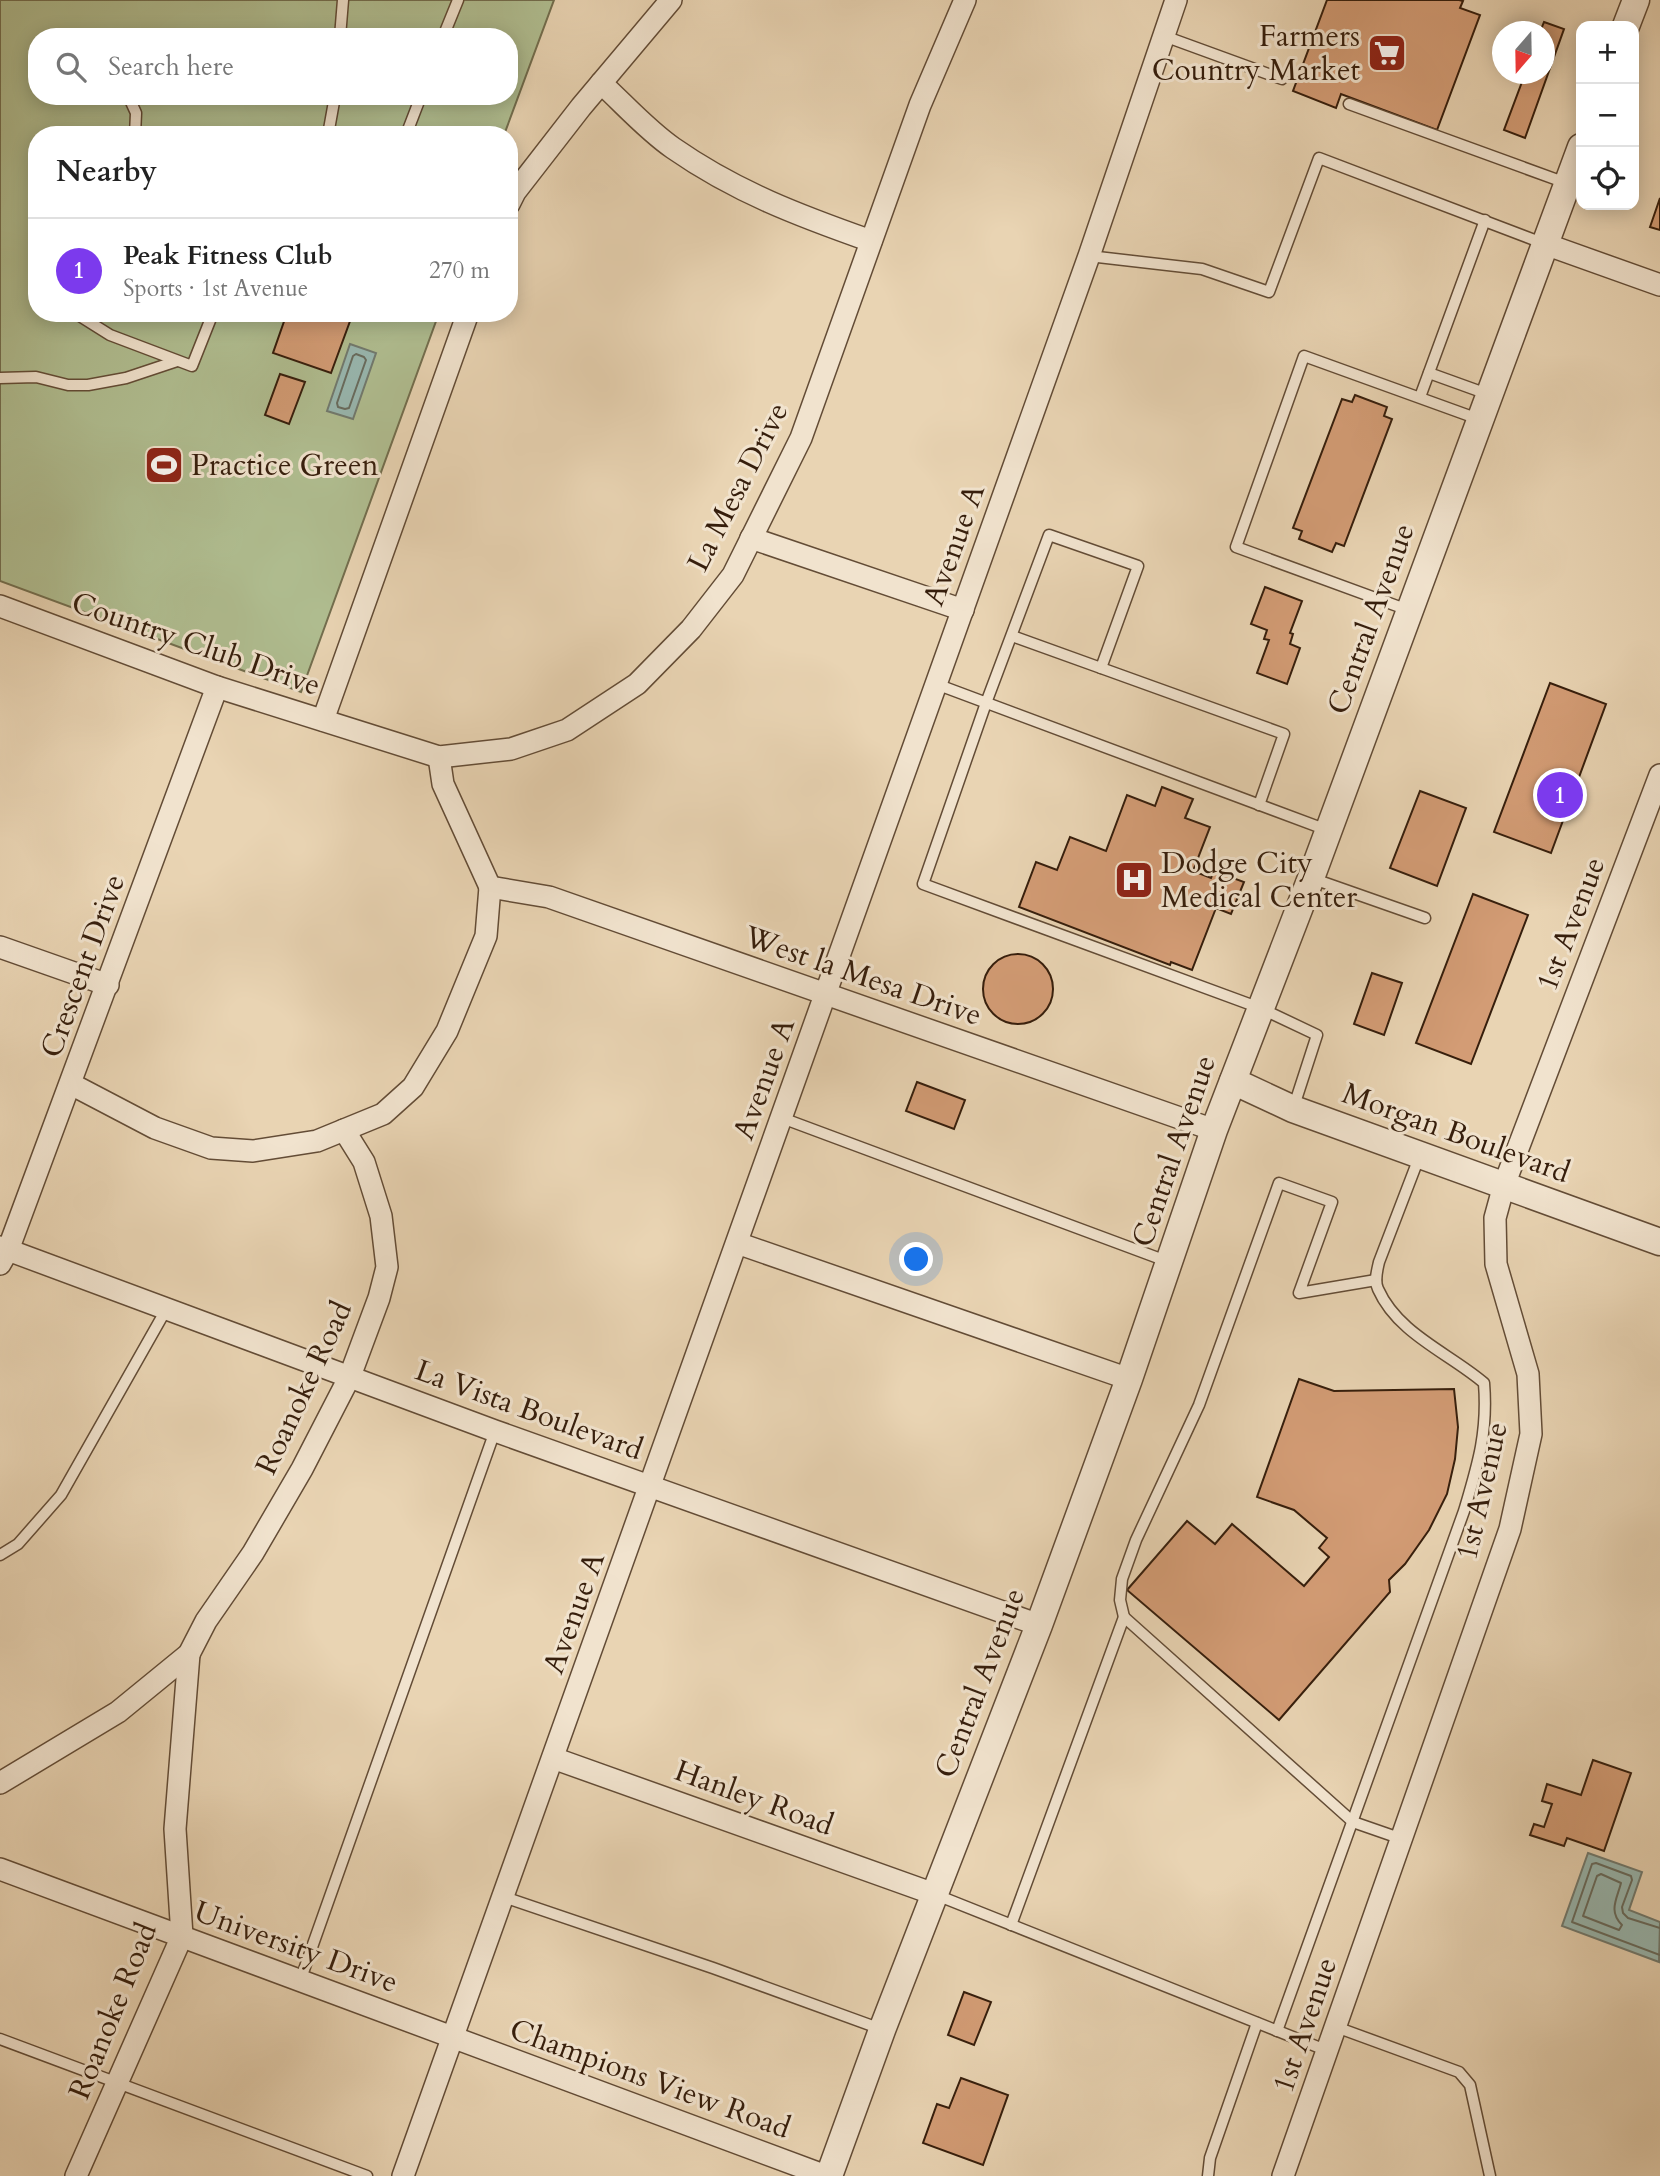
<!DOCTYPE html>
<meta charset="utf-8">
<style>
:root{--surface:#fff;--page:#f6f6f6;--text:#222;--muted:#767676;--line:#e0e0e0;--accent:#7c3aed}
body{margin:0;font-family:Cardo,serif;background:var(--page);color:var(--text)}
.controls{position:absolute;right:21px;top:21px;display:grid;overflow:hidden;border-radius:14px;box-shadow:0 4px 18px #0003}
.controls button{width:63px;height:63px;display:grid;place-items:center;padding:0;border:0;border-bottom:2px solid var(--line);background:var(--surface);color:var(--text);font:35px sans-serif}
.compass{position:absolute;left:1492px;top:21px;width:63px;height:63px;border-radius:50%;background:var(--surface);box-shadow:0 4px 18px #0003;rotate:200deg}
.you{position:absolute;left:917px;top:1260px;width:24px;height:24px;margin:-18px;border:5px solid #fff;border-radius:50%;background:#1a73e8;box-shadow:0 0 0 10px #1a73e833}
.badge{display:grid;place-items:center;width:46px;height:46px;border-radius:50%;background:var(--accent);color:#fff;font-size:23px;font-weight:700}
.pin{position:absolute;translate:-50% -50%;border:4px solid #fff;box-shadow:0 2px 7px #0006}
.list{margin:0;padding:0;list-style:none}
h2{display:flex;justify-content:space-between;align-items:center;height:91px;margin:0;padding:0 28px;font-size:30px}
h2 small{font-size:23px;font-weight:400;color:var(--muted)}
.list li{display:grid;grid-template-columns:46px 1fr auto;gap:21px;align-items:center;box-sizing:border-box;height:105px;padding:0 28px;border-top:2px solid var(--line)}
.list b{display:block;font-size:26px;white-space:nowrap}
.list p{margin:0;font-size:23px;white-space:nowrap;color:var(--muted)}
.list em{font-size:23px;font-style:normal;color:var(--muted)}
.icon{flex:none;width:38px;height:38px;fill:none;stroke:currentColor;stroke-width:2;stroke-linecap:round;stroke-linejoin:round}
.map{position:relative;flex:none;width:1660px;height:2176px;overflow:hidden}
.search{position:absolute;background:var(--surface);box-shadow:0 4px 18px #0003;left:28px;top:28px;width:490px;height:77px;display:flex;align-items:center;gap:18px;box-sizing:border-box;padding:0 24px;border-radius:28px;color:var(--muted);font-size:26px}
.panel{position:absolute;background:var(--surface);box-shadow:0 4px 18px #0003;left:28px;top:126px;width:490px;height:196px;border-radius:28px}
.map>svg:first-child{display:block}
</style>
<div class="map">
<svg width="1660" height="2176" viewBox="0 0 1660 2176">
<rect width="100%" height="100%" fill="#e9d4b3"/>
<filter id="stains"><feTurbulence type="fractalNoise" baseFrequency=".00286" numOctaves="4"/><feColorMatrix values="0 0 0 0 .2 0 0 0 0 .09 0 0 0 0 .02 0 0 0 .5 -.17"/></filter>
<radialGradient id="worn" r=".72"><stop offset=".6" stop-color="#630" stop-opacity="0"/><stop offset="1" stop-color="#630" stop-opacity=".3"/></radialGradient>
<!-- green -->
<path fill="#b0be91" stroke="#736e4e" stroke-width="2" fill-rule="evenodd" d="M0 0H554L504 135H37V313H439L301 692 0 581ZM37 37H509V96H37Z"/>
<!-- water -->
<g fill="#98b8b1" stroke="#717a6f" stroke-width="2">
<polygon points="350,344 376,353 353,419 327,411"/>
<polygon points="1588,1853 1642,1872 1629,1910 1660,1922 1659,1962 1562,1926"/>
</g>
<g fill="none" stroke-linecap="round" stroke-linejoin="round">
<!-- shore -->
<g stroke="#676b5e" stroke-width="2">
<polygon points="356,354 364,357 366,360 349,408 345,409 338,407 337,403 353,356"/>
<path d="M1601 1874 1621 1883C1617 1899 1608 1911 1622 1925L1619 1930 1583 1916 1597 1876Z"/>
<polyline points="1660,1928 1628,1918 1623,1913 1622,1907 1632,1880 1631,1876 1596,1863 1592,1864 1572,1922 1660,1955"/>
</g>
</g>
<!-- building -->
<g fill="#d39c75" stroke="#361e0c" stroke-width="2">
<polygon points="1327,0 1459,0 1463,1 1460,8 1480,15 1437,130 1341,94 1336,108 1293,91"/>
<polygon points="1544,22 1564,29 1525,138 1504,130 1525,74 1544,74 1544,32 1540,32"/>
<polygon points="1660,198 1660,230 1650,227"/>
<polygon points="287,313 353,313 331,373 273,353"/>
<polygon points="280,374 305,382 289,424 265,415"/>
<polygon points="1355,395 1387,407 1384,416 1392,419 1344,546 1336,543 1332,552 1299,539 1302,531 1293,528 1342,399 1352,402"/>
<polygon points="1265,587 1302,601 1290,633 1293,634 1290,644 1300,648 1287,684 1257,673 1269,640 1264,639 1267,630 1251,624"/>
<polygon points="1550,683 1606,704 1551,853 1494,832"/>
<polygon points="1162,787 1193,799 1185,818 1210,827 1193,871 1211,878 1214,871 1244,882 1231,914 1216,908 1192,970 1171,962 1170,965 1019,907 1036,862 1057,870 1070,837 1106,851 1127,795 1155,806"/>
<polygon points="1420,791 1466,808 1437,886 1390,868"/>
<polygon points="1473,894 1528,915 1471,1064 1416,1043"/>
<circle cx="1018" cy="989" r="35"/>
<polygon points="1372,973 1402,983 1384,1035 1354,1024"/>
<polygon points="917,1082 965,1100 954,1129 906,1111"/>
<polygon points="1299,1379 1334,1391 1454,1389 1458,1427 1455,1459 1447,1494 1429,1530 1405,1564 1389,1580 1390,1592 1279,1720 1127,1590 1187,1521 1215,1544 1232,1524 1304,1586 1329,1557 1319,1548 1327,1538 1294,1510 1257,1497"/>
<polygon points="1593,1760 1631,1773 1604,1851 1567,1838 1564,1846 1530,1835 1534,1824 1544,1827 1552,1804 1542,1801 1547,1784 1581,1795"/>
<polygon points="964,1992 991,2002 974,2045 948,2035"/>
<polygon points="961,2078 1008,2095 983,2165 923,2143 937,2104 949,2108"/>
</g>
<g fill="none" stroke-linecap="round" stroke-linejoin="round">
<!-- service casing -->
<g stroke="#634c36" stroke-width="13">
<g id="service">
<polyline points="1164,36 1282,79"/>
<polyline points="340,37 343,0"/>
<polyline points="443,37 458,0"/>
<polyline points="131,102 136,113 135,135"/>
<polyline points="1349,104 1566,183"/>
<polyline points="328,135 335,96"/>
<polyline points="406,135 421,96"/>
<polyline points="1089,256 1202,269 1269,292 1319,158 1545,244"/>
<polyline points="75,313 110,335 192,366 213,313"/>
<polyline points="1429,373 1490,395"/>
<polyline points="0,378 36,377 68,385 88,385 126,378 177,361"/>
<polyline points="1420,397 1485,220"/>
<polyline points="1408,610 1236,547 1304,356 1481,420"/>
<polyline points="1012,636 1101,668"/>
<polyline points="936,684 1327,830"/>
<polyline points="1259,805 1284,734 1101,668 1138,566 1049,535 986,703 923,884 1260,1008 1317,1035 1293,1109"/>
<polyline points="1311,878 1425,918"/>
<polyline points="782,1118 1169,1262"/>
<polyline points="0,1555 18,1544 61,1495 167,1308"/>
<polyline points="1124,1617 1120,1600 1122,1579 1136,1540 1199,1405 1279,1183 1332,1202 1299,1293 1376,1280"/>
<polyline points="934,1894 1328,2051"/>
<polyline points="504,1897 713,1968 881,2029"/>
<polyline points="1011,1925 1124,1617 1353,1822 1402,1839"/>
<polyline points="300,1981 495,1431"/>
<polyline points="1336,2027 1459,2072 1470,2085 1490,2176"/>
<path d="M1277 2031 1464 1511C1478 1464 1488 1432 1484 1383 1449 1353 1398 1334 1378 1289 1374 1281 1377 1271 1379 1262L1420 1155"/>
<polyline points="0,2039 367,2176"/>
<polyline points="1208,2176 1210,2158 1257,2023"/>
</g>
</g>
<!-- minor casing -->
<g stroke="#634c36" stroke-width="24">
<g id="minor">
<path d="M601 83C624 104 647 130 673 148 736 192 800 216 871 241"/>
<polyline points="509,204 515,192 581,107 671,0"/>
<polyline points="1545,244 1660,285"/>
<polyline points="751,538 963,610"/>
<polyline points="0,606 217,687 439,757 511,749 567,730 637,684 691,629 733,575 801,438 920,105 965,0"/>
<polyline points="323,720 468,313"/>
<polyline points="439,757 443,784 490,887"/>
<polyline points="490,887 549,897 1214,1130"/>
<polyline points="0,947 108,985"/>
<polyline points="71,1084 155,1128 211,1148 253,1151 317,1141 383,1114 413,1087 447,1031 486,936 490,887"/>
<polyline points="737,1243 1129,1379"/>
<polyline points="0,1247 495,1431 1039,1625"/>
<polyline points="0,1264 8,1250 217,687"/>
<polyline points="553,1758 934,1894"/>
<polyline points="0,1783 118,1712 189,1654 206,1621 253,1553 302,1469 350,1376 379,1298 387,1267 381,1216 364,1162 344,1130"/>
<polyline points="0,1869 826,2176"/>
<polyline points="76,2176 182,1936 175,1829 189,1654"/>
<polyline points="403,2176 1089,256 1176,0"/>
<polyline points="1283,2176 1510,1529 1531,1434 1528,1374 1496,1264 1495,1218 1504,1185 1660,775"/>
</g>
</g>
<!-- tertiary casing -->
<g stroke="#634c36" stroke-width="29">
<g id="tertiary">
<polyline points="1626,26 1636,0"/>
<polyline points="1233,1081 1293,1109 1660,1242"/>
<polyline points="829,2176 882,2030 1039,1625 1129,1379 1214,1130 1311,878 1581,147"/>
</g>
</g>
<!-- service -->
<use href="#service" stroke="#f1e3ce" stroke-width="10"/>
<!-- minor -->
<use href="#minor" stroke="#f1e3ce" stroke-width="21"/>
<!-- tertiary -->
<use href="#tertiary" stroke="#f1e3ce" stroke-width="26"/>
</g>
<!-- icons -->
<defs>
<g id="supermarket-square" transform="scale(2.0125)"><rect x="-9" y="-9" width="18" height="18" rx="4" fill="#8f2418" stroke="#f1e3ce"/><path d="M-6-5.5h2.5l.6 2H6L4.5 2H-2.5L-4.4-4H-6ZM-1.5 3.2a1.3 1.3 0 1 0 .1 0ZM3 3.2a1.3 1.3 0 1 0 .1 0Z" fill="#fff"/></g>
<g id="stadium-square" transform="scale(2.0125)"><rect x="-9" y="-9" width="18" height="18" rx="4" fill="#8f2418" stroke="#f1e3ce"/><path d="M0-5a6.5 5 0 1 0 0 10a6.5 5 0 1 0 0-10ZM-3.5-1.8h7v3.6h-7Z" fill="#fff"/></g>
<g id="hospital-square" transform="scale(2.0125)"><rect x="-9" y="-9" width="18" height="18" rx="4" fill="#8f2418" stroke="#f1e3ce"/><path d="M-5-5h3v3.5h4V-5h3V5h-3V1.5h-4V5h-3Z" fill="#fff"/></g>
</defs>
<g fill-rule="evenodd">
<use href="#supermarket-square" x="1387" y="53"/>
<use href="#stadium-square" x="164" y="465"/>
<use href="#hospital-square" x="1134" y="880"/>
</g>
<g text-anchor="middle" dominant-baseline="central" stroke-width="6" stroke-linejoin="round" paint-order="stroke">
<!-- poi labels -->
<g font-size="30" fill="#361e0c" stroke="#f1e3ce" text-anchor="start">
<text x="1360" y="36" text-anchor="end">Farmers<tspan x="1360" dy="34">Country Market</tspan></text>
<text x="191" y="465">Practice Green</text>
<text x="1161" y="863">Dodge City<tspan x="1161" dy="34">Medical Center</tspan></text>
</g>
<!-- street labels -->
<g font-size="30" fill="#361e0c" stroke="#f1e3ce">
<text transform="translate(738 487) rotate(-63)">La Mesa Drive</text>
<text transform="translate(954 545) rotate(-70)">Avenue A</text>
<text transform="translate(1371 619) rotate(-70)">Central Avenue</text>
<text transform="translate(196 644) rotate(19)">Country Club Drive</text>
<text transform="translate(1571 924) rotate(-69)">1st Avenue</text>
<text transform="translate(83 966) rotate(-70)">Crescent Drive</text>
<text transform="translate(863 976) rotate(19)">West la Mesa Drive</text>
<text transform="translate(764 1079) rotate(-70)">Avenue A</text>
<text transform="translate(1456 1133) rotate(20)">Morgan Boulevard</text>
<text transform="translate(1174 1151) rotate(-71)">Central Avenue</text>
<text transform="translate(304 1388) rotate(-65)">Roanoke Road</text>
<text transform="translate(529 1410) rotate(20)">La Vista Boulevard</text>
<text transform="translate(1482 1491) rotate(-77)">1st Avenue</text>
<text transform="translate(574 1613) rotate(-70)">Avenue A</text>
<text transform="translate(980 1683) rotate(-69)">Central Avenue</text>
<text transform="translate(754 1798) rotate(20)">Hanley Road</text>
<text transform="translate(296 1947) rotate(20)">University Drive</text>
<text transform="translate(113 2011) rotate(-68)">Roanoke Road</text>
<text transform="translate(1305 2025) rotate(-71)">1st Avenue</text>
<text transform="translate(650 2079) rotate(20)">Champions View Road</text>
</g>
</g>
<rect width="100%" height="100%" filter="url(#stains)"/>
<rect width="100%" height="100%" fill="url(#worn)"/>
</svg>
<div class="controls">
<button>+</button>
<button>−</button>
<button><svg class="icon" aria-label="locate" viewBox="0 0 24 24"><circle cx="12" cy="12" r="6"/><path d="M12 2v4M12 18v4M2 12h4M18 12h4"/></svg></button>
</div>
<svg class="compass" viewBox="-18 -18 36 36"><path d="M0-13l5 13h-10z" fill="#e53935"/><path d="M0 13l5-13h-10z" fill="#767676"/></svg>
<div class="you"></div>
<div class="pin badge" style="left:1560px;top:795px">1</div>
<div class="search"><svg class="icon" aria-label="search" viewBox="0 0 24 24"><circle cx="10" cy="10" r="6"/><path d="M15 15l6 6"/></svg>Search here</div>
<section class="panel">
<h2>Nearby<small></small></h2>
<ul class="list">
<li><span class="badge">1</span><div><b>Peak Fitness Club</b><p>Sports · 1st Avenue</p></div><em>270 m</em></li>
</ul>
</section>
</div>
